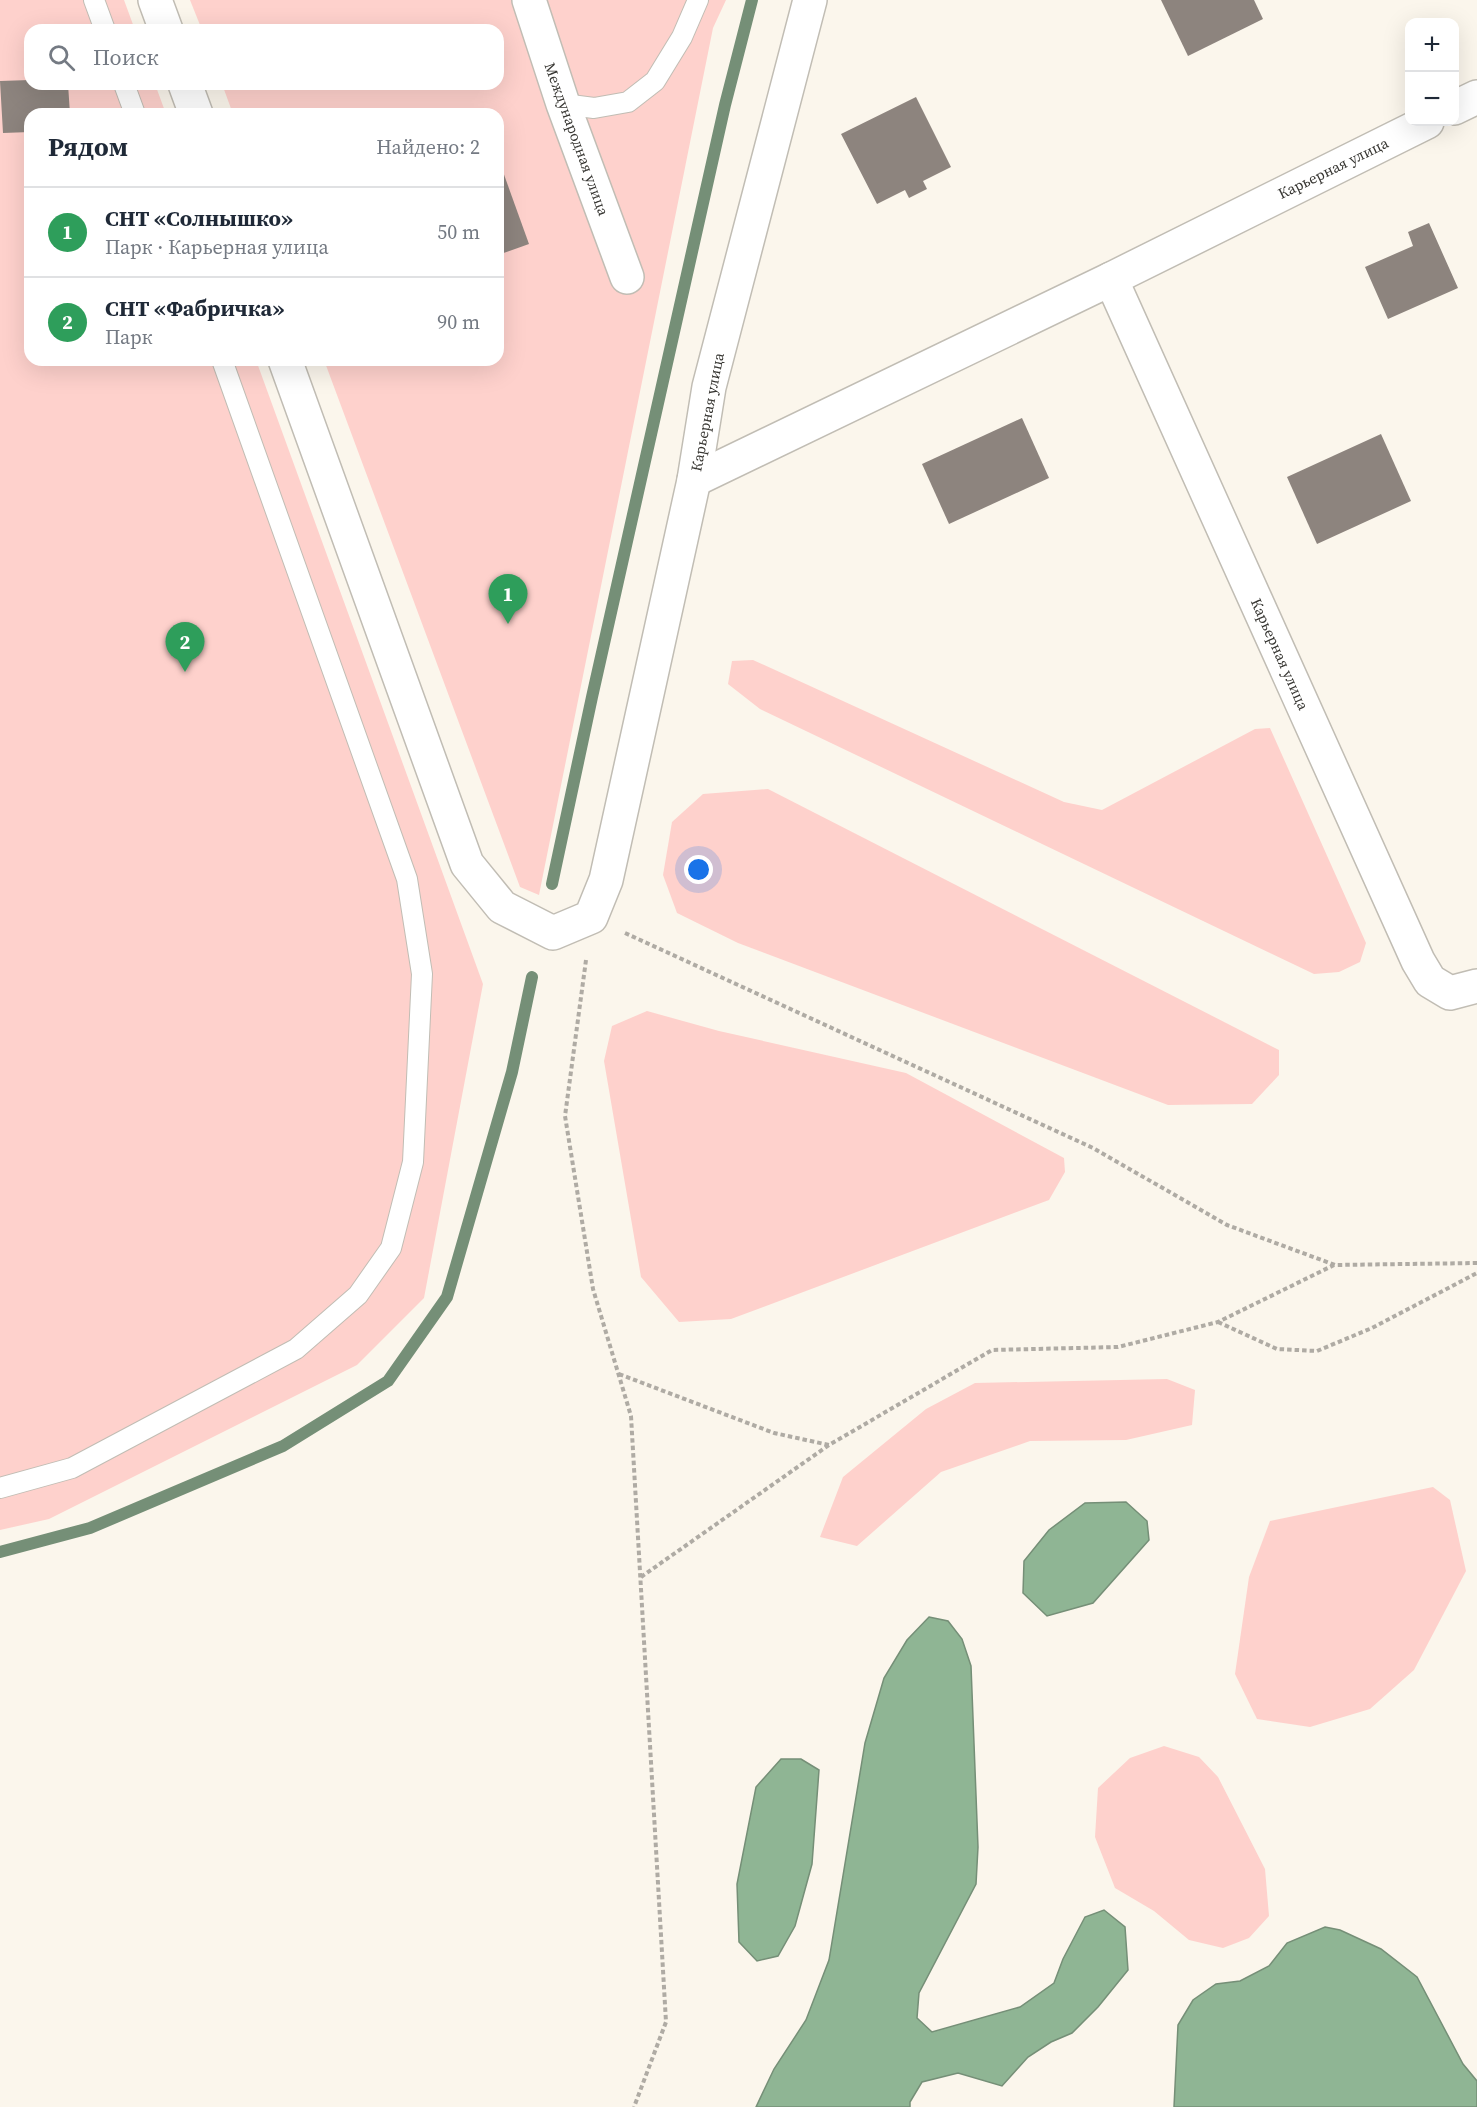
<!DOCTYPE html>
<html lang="ru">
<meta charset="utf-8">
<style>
:root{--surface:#fff;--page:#f2f2f3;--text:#1f2937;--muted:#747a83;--line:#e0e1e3;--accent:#1a73e8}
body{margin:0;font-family:"Source Serif 4",serif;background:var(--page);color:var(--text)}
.controls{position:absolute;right:18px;top:18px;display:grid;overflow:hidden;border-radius:12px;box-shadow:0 6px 24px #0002}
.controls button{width:54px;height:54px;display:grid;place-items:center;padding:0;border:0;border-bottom:2px solid var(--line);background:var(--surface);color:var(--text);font:30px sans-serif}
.you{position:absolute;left:699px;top:870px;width:21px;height:21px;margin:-15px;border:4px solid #fff;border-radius:50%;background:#1a73e8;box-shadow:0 0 0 9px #1a73e833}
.badge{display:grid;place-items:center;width:39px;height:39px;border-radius:50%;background:var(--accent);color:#fff;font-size:20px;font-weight:700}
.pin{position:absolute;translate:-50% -50px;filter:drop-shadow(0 2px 3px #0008)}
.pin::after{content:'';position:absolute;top:32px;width:21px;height:18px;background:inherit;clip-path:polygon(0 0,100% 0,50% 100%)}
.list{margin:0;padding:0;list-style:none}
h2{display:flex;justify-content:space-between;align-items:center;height:78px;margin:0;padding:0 24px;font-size:26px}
h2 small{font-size:20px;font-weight:400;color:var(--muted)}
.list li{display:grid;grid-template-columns:39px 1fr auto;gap:18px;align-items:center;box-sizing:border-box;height:90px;padding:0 24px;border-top:2px solid var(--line)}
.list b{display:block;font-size:22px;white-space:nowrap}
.list p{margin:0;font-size:20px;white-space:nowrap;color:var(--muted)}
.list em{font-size:20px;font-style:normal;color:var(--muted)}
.icon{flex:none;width:33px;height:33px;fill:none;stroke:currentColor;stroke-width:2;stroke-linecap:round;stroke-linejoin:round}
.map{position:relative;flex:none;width:1477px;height:2107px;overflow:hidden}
.search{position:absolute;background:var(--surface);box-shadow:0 6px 24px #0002;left:24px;top:24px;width:480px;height:66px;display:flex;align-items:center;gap:15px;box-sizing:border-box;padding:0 21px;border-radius:18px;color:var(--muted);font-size:22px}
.panel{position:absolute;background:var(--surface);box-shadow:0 6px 24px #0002;left:24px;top:108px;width:480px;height:258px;border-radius:18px}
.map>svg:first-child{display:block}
</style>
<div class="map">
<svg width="1477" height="2107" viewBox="0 0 1477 2107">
<rect width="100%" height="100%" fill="#fbf6ec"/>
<!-- green -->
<g fill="#fed1cc">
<polygon points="0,0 124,0 135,30 30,30 30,84 155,84 166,114 30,114 30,360 256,360 483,984 424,1298 357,1365 49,1519 0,1530"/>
<polygon points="190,0 726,0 713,28 539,895 520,887 324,360 498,360 498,114 233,114 222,84 498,84 498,30 202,30"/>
<polygon points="753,660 1064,802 1102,810 1255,729 1270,728 1366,943 1360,962 1339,972 1314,974 760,709 728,684 732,661"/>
<polygon points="768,789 1279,1050 1279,1075 1252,1104 1168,1105 738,943 677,913 663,875 672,822 703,794"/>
<polygon points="647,1011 719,1031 906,1073 1064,1158 1065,1172 1049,1200 731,1319 679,1322 641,1277 604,1061 612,1026"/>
<polygon points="1167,1379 1195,1390 1192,1425 1126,1440 1030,1441 941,1472 857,1546 820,1537 843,1477 926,1409 975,1383"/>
<polygon points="1433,1487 1450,1500 1466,1571 1414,1670 1370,1709 1310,1727 1257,1719 1235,1674 1249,1577 1270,1521"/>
<polygon points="1164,1746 1199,1757 1218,1777 1265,1869 1269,1916 1249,1938 1223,1948 1189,1940 1154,1911 1115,1888 1095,1837 1098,1788 1130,1758"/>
</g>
<!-- water -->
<g fill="#8fb594" stroke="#758f77" stroke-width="1.5">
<polygon points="1126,1502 1147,1521 1149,1540 1093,1603 1047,1616 1023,1593 1024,1561 1049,1530 1085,1503"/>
<polygon points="929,1617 948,1621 962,1639 971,1666 978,1847 976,1884 919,1993 917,2018 932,2032 1020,2007 1054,1983 1063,1959 1085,1917 1104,1910 1125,1927 1128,1970 1098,2007 1072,2033 1051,2042 1028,2057 1002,2086 958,2073 922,2082 910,2102 910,2107 756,2107 774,2069 806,2020 829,1960 865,1743 884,1678 907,1640"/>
<polygon points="781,1759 801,1759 819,1770 812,1864 795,1926 778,1956 757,1961 739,1942 737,1884 756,1787"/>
<polygon points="1325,1927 1340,1930 1381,1949 1417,1977 1463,2064 1477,2081 1477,2107 1174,2107 1178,2025 1193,2000 1216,1984 1240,1981 1269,1966 1287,1943"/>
</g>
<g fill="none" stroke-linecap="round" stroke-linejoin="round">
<!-- stream -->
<g stroke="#758f77" stroke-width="12">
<polyline points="552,884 592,697 725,105 752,0"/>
<polyline points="0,1552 90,1528 283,1446 388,1381 447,1297 512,1072 532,977"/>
</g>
</g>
<!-- building -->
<g fill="#8d847e">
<polygon points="1161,0 1254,0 1263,19 1188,56"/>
<polygon points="30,80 30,84 68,84 70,114 30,114 30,132 3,133 0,81"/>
<polygon points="916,97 951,167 923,181 927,189 909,198 905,190 877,204 841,134"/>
<polygon points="502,169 529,244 498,255 498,171"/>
<polygon points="1429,223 1458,288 1388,319 1365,267 1413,246 1408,232"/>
<polygon points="1022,418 1049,478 949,524 922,464"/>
<polygon points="1381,434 1411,501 1317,544 1287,477"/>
</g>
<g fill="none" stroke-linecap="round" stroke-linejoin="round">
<!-- service casing -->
<g stroke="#c1bdb4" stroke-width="22">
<g id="service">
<polyline points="94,0 105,30"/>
<polyline points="124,84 135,114"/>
<polyline points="563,104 594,108 628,102 655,81 682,37 698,0"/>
<polyline points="0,1488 72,1468 296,1349 358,1295 391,1248 413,1162 422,974 407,879 222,360"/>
</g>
</g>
<!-- minor casing -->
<g stroke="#c1bdb4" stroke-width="36">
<g id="minor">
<polyline points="155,0 166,30"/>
<polyline points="529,0 563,104 627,277"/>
<polyline points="185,84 196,114"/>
<polyline points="1454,108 1477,97"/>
<polyline points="1111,279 1427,122"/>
<polyline points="285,360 467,864 502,907 553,933 591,917 606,880 694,480 709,387 810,0"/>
<polyline points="694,480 1111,279 1418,961 1430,981 1450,993 1477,986"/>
</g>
</g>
<!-- path -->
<g stroke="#afaba4" stroke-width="4" stroke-dasharray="4.5 3" stroke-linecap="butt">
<polyline points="625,933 1093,1148 1227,1225 1335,1265 1477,1263"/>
<polyline points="586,960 565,1116 593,1289 631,1416 666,2022 634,2107"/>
<polyline points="1218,1322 1277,1349 1317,1351 1372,1328 1477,1273"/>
<polyline points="619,1374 774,1433 829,1445 992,1350 1118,1347 1218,1322 1334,1265"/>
<polyline points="641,1577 829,1445"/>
</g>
<!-- service -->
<use href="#service" stroke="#fff" stroke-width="20"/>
<!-- minor -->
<use href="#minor" stroke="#fff" stroke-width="33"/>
</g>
<g text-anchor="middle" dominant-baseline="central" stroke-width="4.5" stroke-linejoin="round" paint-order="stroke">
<!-- street labels -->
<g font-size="15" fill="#373632" stroke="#fff">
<text transform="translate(577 139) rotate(70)">Международная улица</text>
<text transform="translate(1333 168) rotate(-26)">Карьерная улица</text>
<text transform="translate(707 412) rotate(-79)">Карьерная улица</text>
<text transform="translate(1280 654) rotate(66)">Карьерная улица</text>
</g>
</g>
</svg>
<div class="controls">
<button>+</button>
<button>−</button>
</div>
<div class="you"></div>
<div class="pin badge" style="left:508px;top:624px;background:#2e9e5b">1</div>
<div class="pin badge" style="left:185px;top:672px;background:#2e9e5b">2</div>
<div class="search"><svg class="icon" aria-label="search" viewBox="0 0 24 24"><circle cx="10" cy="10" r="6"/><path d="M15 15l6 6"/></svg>Поиск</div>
<section class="panel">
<h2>Рядом<small>Найдено: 2</small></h2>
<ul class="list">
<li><span class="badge" style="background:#2e9e5b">1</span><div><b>СНТ «Солнышко»</b><p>Парк · Карьерная улица</p></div><em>50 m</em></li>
<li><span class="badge" style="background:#2e9e5b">2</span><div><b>СНТ «Фабричка»</b><p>Парк</p></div><em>90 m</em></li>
</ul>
</section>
</div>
